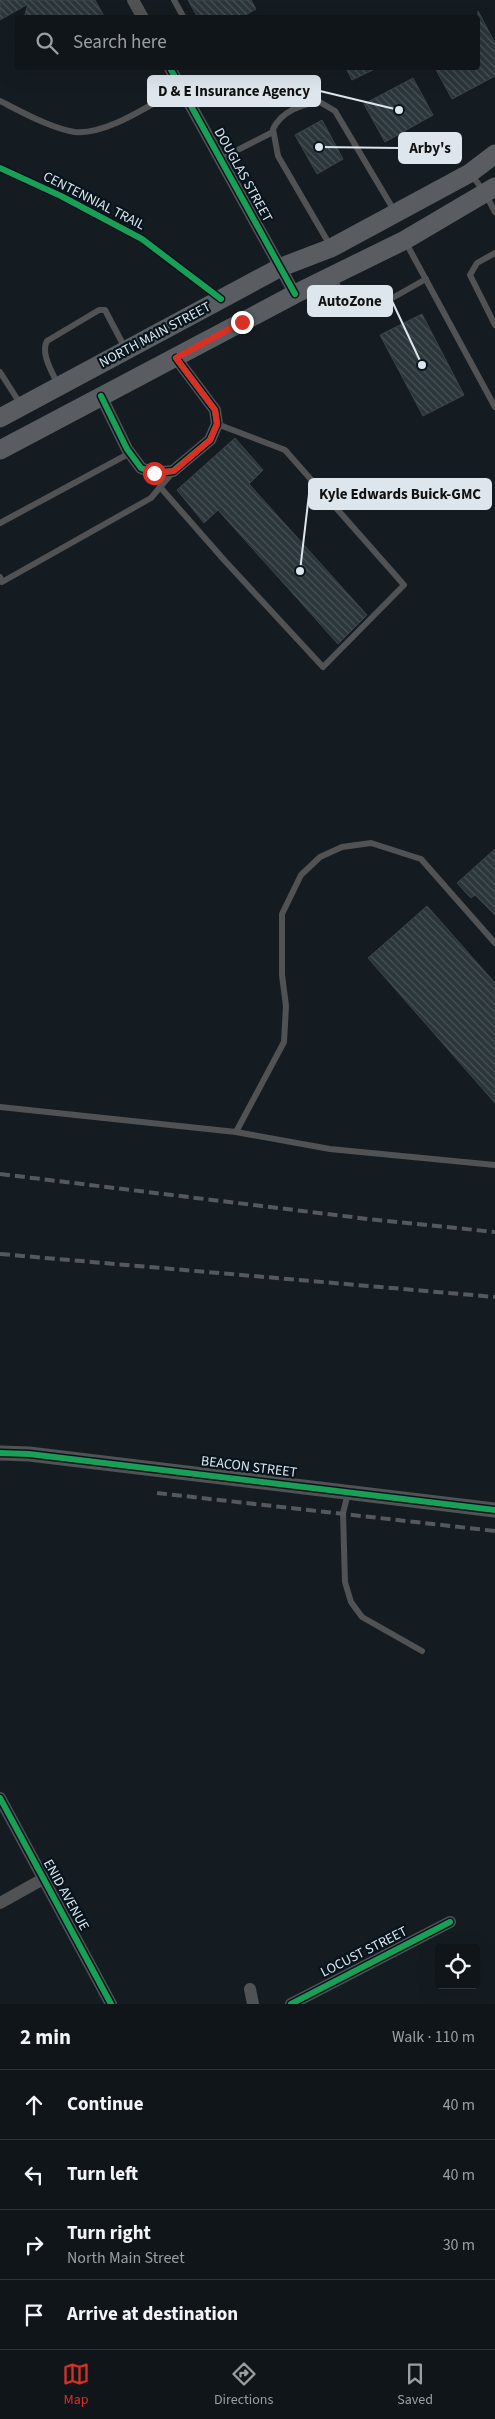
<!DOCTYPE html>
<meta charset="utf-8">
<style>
:root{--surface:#101519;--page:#191e22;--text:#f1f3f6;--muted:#9c9fa2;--line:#303438;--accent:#d93025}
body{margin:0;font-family:"Source Sans 3",sans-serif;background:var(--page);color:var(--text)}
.controls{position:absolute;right:15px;bottom:15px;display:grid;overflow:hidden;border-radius:5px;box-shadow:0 5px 20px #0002}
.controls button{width:45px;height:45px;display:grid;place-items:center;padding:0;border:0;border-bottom:1px solid var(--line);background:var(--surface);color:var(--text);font:25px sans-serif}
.stop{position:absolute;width:15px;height:15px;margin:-11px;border:4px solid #d93025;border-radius:50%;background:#fff}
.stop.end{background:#d93025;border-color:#fff;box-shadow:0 1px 5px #0008}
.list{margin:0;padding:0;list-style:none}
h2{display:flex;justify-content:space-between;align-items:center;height:65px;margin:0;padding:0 20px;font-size:21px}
h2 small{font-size:16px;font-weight:400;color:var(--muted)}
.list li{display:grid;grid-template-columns:32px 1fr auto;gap:15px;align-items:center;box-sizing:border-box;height:70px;padding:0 20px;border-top:1px solid var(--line)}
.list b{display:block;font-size:19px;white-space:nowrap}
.list p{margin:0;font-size:16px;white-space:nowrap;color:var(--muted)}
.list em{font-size:16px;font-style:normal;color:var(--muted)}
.icon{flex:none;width:28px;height:28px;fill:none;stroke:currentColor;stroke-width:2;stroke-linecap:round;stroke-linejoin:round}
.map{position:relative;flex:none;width:495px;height:2004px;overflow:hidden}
.search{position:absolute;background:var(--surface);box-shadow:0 5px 20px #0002;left:15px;right:15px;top:15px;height:55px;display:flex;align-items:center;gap:12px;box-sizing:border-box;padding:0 18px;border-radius:5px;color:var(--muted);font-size:19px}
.sheet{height:345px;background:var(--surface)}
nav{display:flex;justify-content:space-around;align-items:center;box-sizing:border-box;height:70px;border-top:1px solid var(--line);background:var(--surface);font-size:14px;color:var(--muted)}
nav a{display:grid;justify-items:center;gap:2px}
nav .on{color:var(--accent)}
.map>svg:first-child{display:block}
</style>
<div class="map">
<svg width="495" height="2004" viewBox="0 0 495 2004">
<defs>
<pattern id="building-back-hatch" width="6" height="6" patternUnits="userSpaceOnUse" patternTransform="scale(1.25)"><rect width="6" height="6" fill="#2b363a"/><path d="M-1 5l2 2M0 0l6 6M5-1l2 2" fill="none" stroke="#495357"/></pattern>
</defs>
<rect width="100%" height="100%" fill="#151c21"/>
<!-- building -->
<g fill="url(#building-back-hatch)" stroke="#3d4449">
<polygon points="0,0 95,0 105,18 24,18 28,4 0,20"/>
<polygon points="188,0 251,0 256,9 240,18 198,18"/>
<polygon points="478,11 495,43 495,76 452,99 435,68 478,68"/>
<polygon points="346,68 377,68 352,80"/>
<polygon points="413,78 433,115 385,142 364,104"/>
<polygon points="322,120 343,159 317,174 295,135"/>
<polygon points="422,314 464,395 423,416 380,335"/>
<polygon points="235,438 263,470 249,484 367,615 338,644 218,510 204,523 177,490"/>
<polygon points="495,849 495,915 475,895 471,898 457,883"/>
<polygon points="427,906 495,983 495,1103 368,958"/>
</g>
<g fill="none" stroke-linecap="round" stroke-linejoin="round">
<!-- service -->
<g stroke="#505254" stroke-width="6">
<polyline points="174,0 184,18"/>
<path d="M0 101C20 111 52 129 75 132 108 135 152 103 181 88"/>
<polyline points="220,159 273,132"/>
<polyline points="471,174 485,193 495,212"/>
<polyline points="405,241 495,407"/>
<path d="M331 247 278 156 273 129C282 111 299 106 318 101L335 111 395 212"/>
<polyline points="495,253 477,263 470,275 495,325"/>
<path d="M333 276C341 292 346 308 364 314L426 279"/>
<polyline points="0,372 21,405"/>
<path d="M58 385C53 373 40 354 47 341L99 310H105L125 348"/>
<polyline points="160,487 225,561 323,667 404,585 285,450 217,424"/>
<polyline points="0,523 130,453"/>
<polyline points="0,577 2,582 151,498 172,473"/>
<polyline points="495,943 421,859 371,843 342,847 320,857 301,875 282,914 282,975 286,1006 284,1042 236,1132 330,1149 495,1165"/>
<polyline points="0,1107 236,1132"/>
<polyline points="348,1493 343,1513 345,1582 351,1602 362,1617 422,1651"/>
</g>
<!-- minor -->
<g stroke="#505254" stroke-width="12">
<polyline points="133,0 143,18"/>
<polyline points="170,68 295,294"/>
<polyline points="101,396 127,449 141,468 154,473 173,471 210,440 217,424 215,410 176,358"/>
<polyline points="0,1798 111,2004"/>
<polyline points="0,1903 43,1879"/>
<polyline points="250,1989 253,2004"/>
<polyline points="291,2004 450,1922"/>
</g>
<!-- tertiary -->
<polyline stroke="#505254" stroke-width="15" points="0,1453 29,1454 495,1510"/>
<!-- primary -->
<g stroke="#595d61" stroke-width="19">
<polyline points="0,418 279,268 331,248 470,173 495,154"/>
<polyline points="0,450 295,294 405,240 495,187"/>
</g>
<!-- rail -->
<g stroke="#55585c" stroke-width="4" stroke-dasharray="10 5" stroke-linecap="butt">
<polyline points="0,1174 368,1219 495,1232"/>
<polyline points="0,1254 495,1297"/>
<polyline points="157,1493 495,1531"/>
</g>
<!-- cycleway casing -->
<g stroke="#07141d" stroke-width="9">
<g id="cycleway">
<polyline points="170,68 295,294"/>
<polyline points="0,168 61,196 142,239 221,299"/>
<polyline points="101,396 127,449 141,468 154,473 173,471 210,440 217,424 215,410 176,358"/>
<polyline points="0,1453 29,1454 495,1510"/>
<polyline points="0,1798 111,2004"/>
<polyline points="291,2004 450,1922"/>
</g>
</g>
<!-- cycleway -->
<use href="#cycleway" stroke="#1a9f57" stroke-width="6"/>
</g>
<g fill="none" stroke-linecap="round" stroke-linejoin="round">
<!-- route -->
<polyline stroke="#d93025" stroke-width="6" points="154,473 174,471 210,440 217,424 215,410 176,358 242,322"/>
</g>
<g text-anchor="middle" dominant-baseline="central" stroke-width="4.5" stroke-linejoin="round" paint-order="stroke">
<!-- street labels -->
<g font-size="14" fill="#dde6ed" stroke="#07141d">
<text transform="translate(243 175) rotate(61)">DOUGLAS STREET</text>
<text transform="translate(94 201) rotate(27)">CENTENNIAL TRAIL</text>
<text transform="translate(155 335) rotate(-28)">NORTH MAIN STREET</text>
<text transform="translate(249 1467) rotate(7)">BEACON STREET</text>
<text transform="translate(66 1895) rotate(61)">ENID AVENUE</text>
<text transform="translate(364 1952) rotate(-27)">LOCUST STREET</text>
</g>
</g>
<!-- callouts -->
<path fill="none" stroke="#dde6ed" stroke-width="2" d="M399 110L320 91M319 147L399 148M422 365L392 301M300 571L309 494"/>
<g fill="#dde6ed" stroke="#07141d" stroke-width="2">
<circle cx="399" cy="110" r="5"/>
<circle cx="319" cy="147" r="5"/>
<circle cx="422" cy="365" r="5"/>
<circle cx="300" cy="571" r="5"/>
</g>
<g fill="#dde6ed" stroke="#dde6ed" stroke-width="2">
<rect x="148" y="76" width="172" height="30" rx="5"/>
<rect x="399" y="133" width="62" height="30" rx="5"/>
<rect x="308" y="286" width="84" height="30" rx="5"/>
<rect x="309" y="479" width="182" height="30" rx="5"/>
</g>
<g font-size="15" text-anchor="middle" font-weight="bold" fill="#111">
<text x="234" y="96">D &amp; E Insurance Agency</text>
<text x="430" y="153">Arby's</text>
<text x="350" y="306">AutoZone</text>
<text x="400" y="499">Kyle Edwards Buick-GMC</text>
</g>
</svg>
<div class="controls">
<button><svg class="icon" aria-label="locate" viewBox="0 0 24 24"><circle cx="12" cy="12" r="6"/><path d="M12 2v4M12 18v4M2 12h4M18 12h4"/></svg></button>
</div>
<div class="stop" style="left:154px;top:473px"></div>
<div class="stop end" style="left:242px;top:322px"></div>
<div class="search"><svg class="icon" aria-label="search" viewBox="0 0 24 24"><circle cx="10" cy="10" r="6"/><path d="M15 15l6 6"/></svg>Search here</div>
</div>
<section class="sheet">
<h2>2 min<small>Walk · 110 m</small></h2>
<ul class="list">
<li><svg class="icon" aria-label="ahead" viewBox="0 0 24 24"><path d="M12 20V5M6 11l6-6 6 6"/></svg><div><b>Continue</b></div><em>40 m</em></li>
<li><svg class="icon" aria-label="left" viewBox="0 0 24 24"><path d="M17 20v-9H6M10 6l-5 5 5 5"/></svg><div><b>Turn left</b></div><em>40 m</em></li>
<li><svg class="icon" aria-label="right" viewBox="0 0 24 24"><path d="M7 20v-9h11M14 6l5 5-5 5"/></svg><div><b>Turn right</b><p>North Main Street</p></div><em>30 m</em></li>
<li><svg class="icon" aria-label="arrive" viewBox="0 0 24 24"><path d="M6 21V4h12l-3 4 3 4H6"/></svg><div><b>Arrive at destination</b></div></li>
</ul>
</section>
<nav>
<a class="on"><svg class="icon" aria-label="map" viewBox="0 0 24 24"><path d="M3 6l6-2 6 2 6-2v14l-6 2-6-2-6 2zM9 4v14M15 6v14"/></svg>Map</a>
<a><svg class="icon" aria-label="directions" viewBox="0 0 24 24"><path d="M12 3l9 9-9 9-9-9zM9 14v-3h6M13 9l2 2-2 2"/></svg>Directions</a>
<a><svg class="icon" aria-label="saved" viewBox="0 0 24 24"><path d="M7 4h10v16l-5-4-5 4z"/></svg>Saved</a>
</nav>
